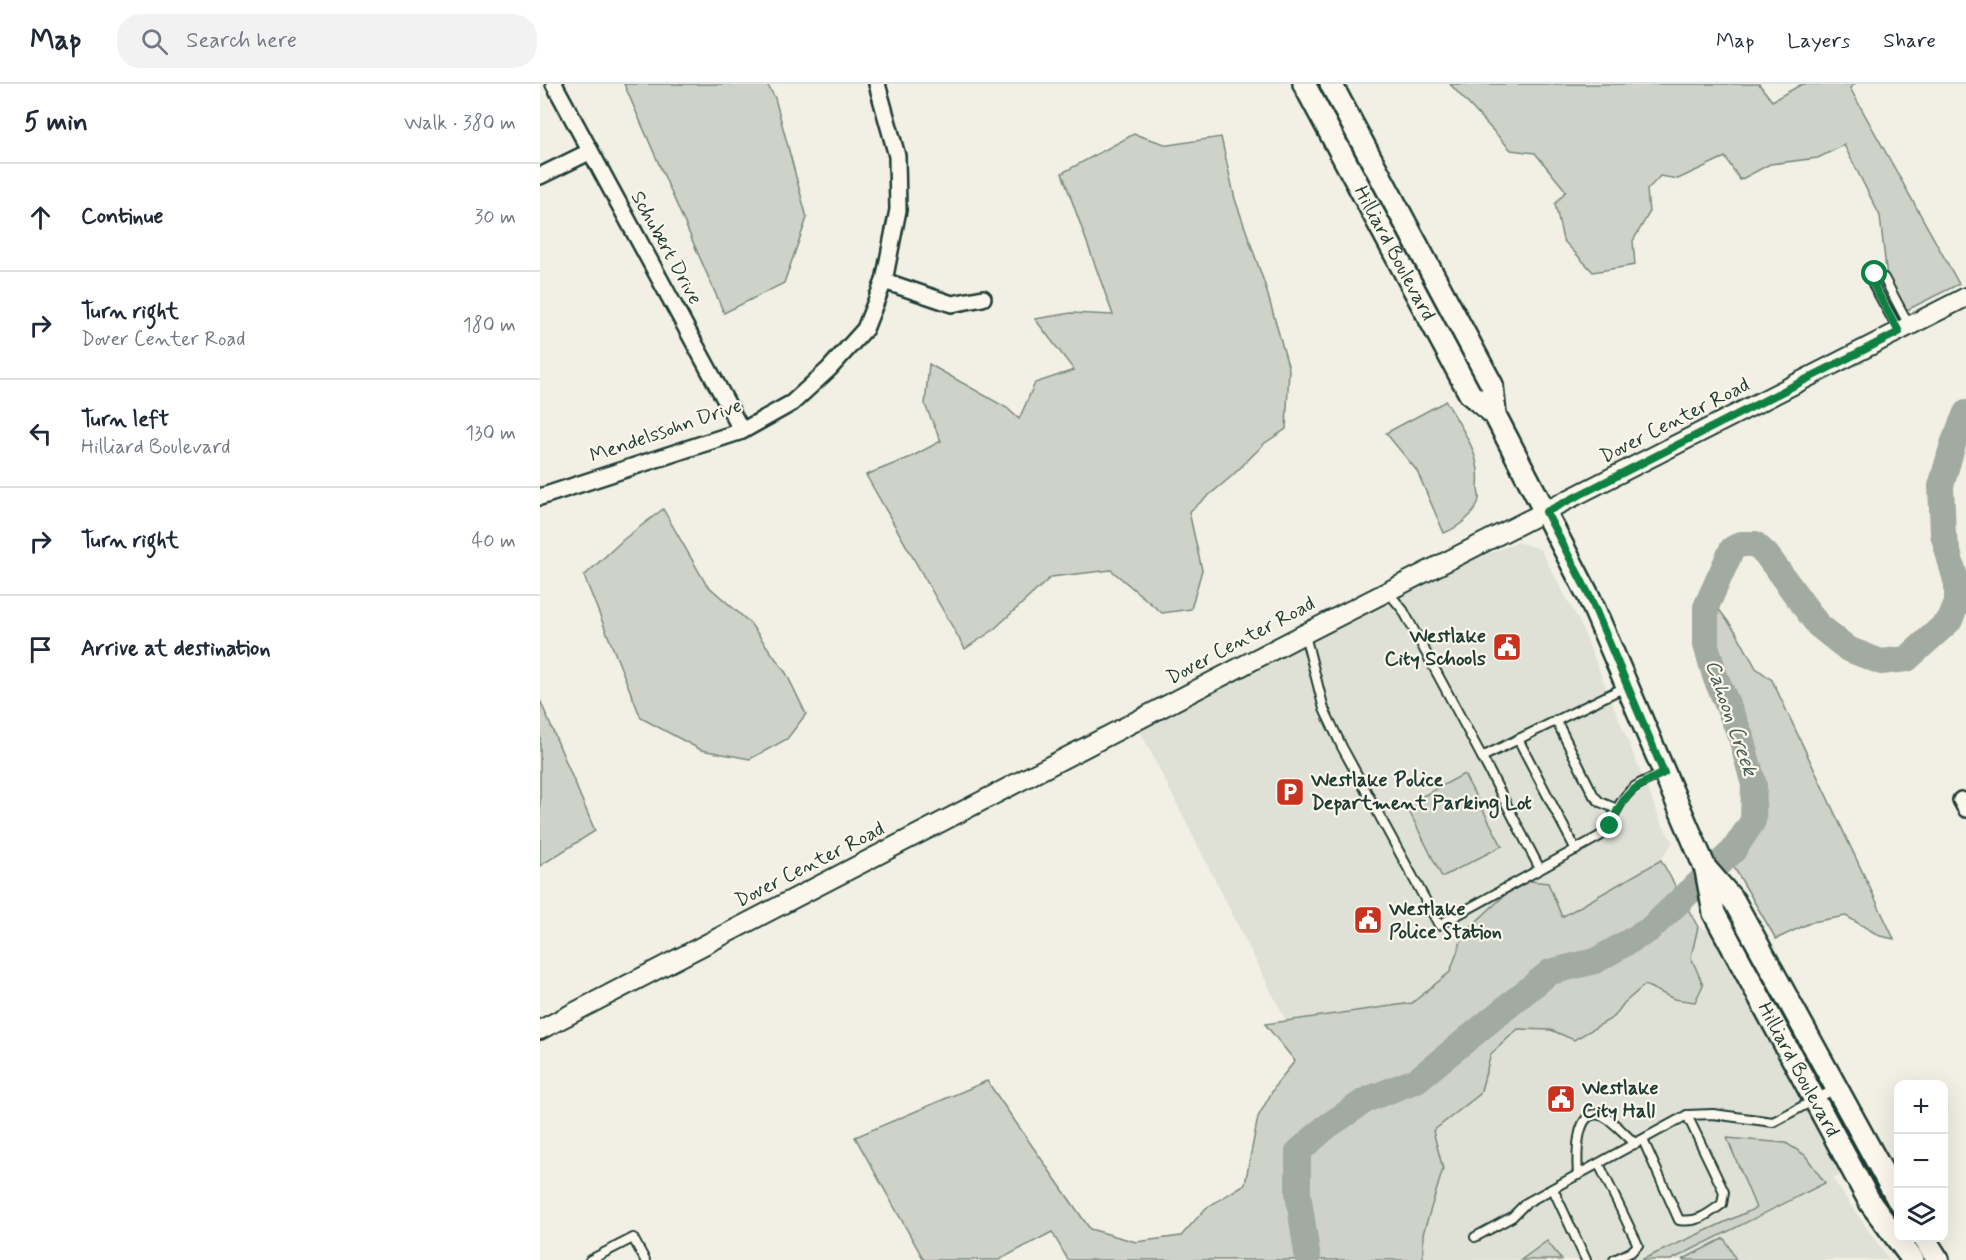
<!DOCTYPE html>
<meta charset="utf-8">
<style>
:root{--surface:#fff;--page:#f2f2f3;--text:#1f2937;--muted:#747a83;--line:#e0e1e3}
body{margin:0;font-family:Mynerve,sans-serif;background:var(--page);color:var(--text)}
.controls{position:absolute;right:18px;bottom:18px;display:grid;overflow:hidden;border-radius:12px;box-shadow:0 6px 24px #0002}
.controls button{width:54px;height:54px;display:grid;place-items:center;padding:0;border:0;border-bottom:2px solid var(--line);background:var(--surface);color:var(--text);font:30px sans-serif}
.stop{position:absolute;width:18px;height:18px;margin:-14px;border:4px solid #0b8043;border-radius:50%;background:#fff}
.stop.end{background:#0b8043;border-color:#fff;box-shadow:0 2px 6px #0008}
.list{margin:0;padding:0;list-style:none}
h2{display:flex;justify-content:space-between;align-items:center;height:78px;margin:0;padding:0 24px;font-size:26px}
h2 small{font-size:20px;font-weight:400;color:var(--muted)}
.list li{display:grid;grid-template-columns:39px 1fr auto;gap:18px;align-items:center;box-sizing:border-box;height:108px;padding:0 24px;border-top:2px solid var(--line)}
.list b{display:block;font-size:22px;white-space:nowrap}
.list p{margin:0;font-size:20px;white-space:nowrap;color:var(--muted)}
.list em{font-size:20px;font-style:normal;color:var(--muted)}
.icon{flex:none;width:33px;height:33px;fill:none;stroke:currentColor;stroke-width:2;stroke-linecap:round;stroke-linejoin:round}
.map{position:relative;flex:none;width:1426px;height:1176px;overflow:hidden}
header{display:flex;align-items:center;gap:36px;box-sizing:border-box;height:84px;padding:0 30px;background:var(--surface);border-bottom:2px solid var(--line)}
header strong{font-size:28px}
nav{display:flex;gap:33px;margin-inline-start:auto;font-size:21px}
.search{width:420px;height:54px;background:var(--page);display:flex;align-items:center;gap:15px;box-sizing:border-box;padding:0 21px;border-radius:24px;color:var(--muted);font-size:22px}
main{display:flex}
aside{flex:1;background:var(--surface)}
.map>svg:first-child{display:block}
</style>
<header>
<strong>Map</strong>
<div class="search"><svg class="icon" aria-label="search" viewBox="0 0 24 24"><circle cx="10" cy="10" r="6"/><path d="M15 15l6 6"/></svg>Search here</div>
<nav><a>Map</a><a>Layers</a><a>Share</a></nav>
</header>
<main>
<aside>
<h2>5 min<small>Walk · 380 m</small></h2>
<ul class="list">
<li><svg class="icon" aria-label="ahead" viewBox="0 0 24 24"><path d="M12 20V5M6 11l6-6 6 6"/></svg><div><b>Continue</b></div><em>30 m</em></li>
<li><svg class="icon" aria-label="right" viewBox="0 0 24 24"><path d="M7 20v-9h11M14 6l5 5-5 5"/></svg><div><b>Turn right</b><p>Dover Center Road</p></div><em>180 m</em></li>
<li><svg class="icon" aria-label="left" viewBox="0 0 24 24"><path d="M17 20v-9H6M10 6l-5 5 5 5"/></svg><div><b>Turn left</b><p>Hilliard Boulevard</p></div><em>130 m</em></li>
<li><svg class="icon" aria-label="right" viewBox="0 0 24 24"><path d="M7 20v-9h11M14 6l5 5-5 5"/></svg><div><b>Turn right</b></div><em>40 m</em></li>
<li><svg class="icon" aria-label="arrive" viewBox="0 0 24 24"><path d="M6 21V4h12l-3 4 3 4H6"/></svg><div><b>Arrive at destination</b></div></li>
</ul>
</aside>
<div class="map">
<svg width="1426" height="1176" viewBox="0 0 1426 1176">
<rect width="100%" height="100%" fill="#f2f0e5"/>
<filter id="ink" filterUnits="userSpaceOnUse"><feTurbulence type="fractalNoise" baseFrequency=".0167" numOctaves="2"/><feDisplacementMap in="SourceGraphic" scale="12" xChannelSelector="R" yChannelSelector="G"/><feConvolveMatrix kernelMatrix="1 2 1 2 8 2 1 2 1" color-interpolation-filters="sRGB"/></filter>
<g filter="url(#ink)">
<!-- built -->
<g fill="#e0e1d6">
<polygon points="978,458 1000,465 1040,539 1121,738 1133,758 1121,776 1022,833 924,849 910,888 872,919 746,937 598,643 935,475"/>
<polygon points="1158,843 1174,846 1303,1090 1293,1095 1349,1176 1012,1176 986,1173 981,1176 883,1176 883,1150 903,1085 893,1047 940,1010 951,970 978,945 1011,946 1074,933 1084,919 1106,901 1134,915 1163,901 1151,873"/>
</g>
<!-- green -->
<g fill="#cfd2c8" stroke="#77887e" stroke-width="1.5">
<polygon points="84,0 227,0 235,14 267,134 244,199 184,229"/>
<polygon points="910,0 1219,0 1232,17 1262,0 1315,0 1310,4 1419,200 1367,226 1347,194 1340,132 1304,61 1278,74 1230,80 1200,96 1185,73 1138,95 1120,92 1107,106 1109,129 1093,157 1095,181 1053,188 1023,156 1015,120 1026,107 995,69 971,66"/>
<polygon points="594,50 628,61 681,53 695,115 725,201 749,285 746,345 725,359 692,392 649,428 662,486 651,525 622,529 571,486 511,493 452,547 425,565 326,391 371,373 401,357 385,321 389,280 467,324 479,335 495,299 534,286 495,235 531,229 573,231 522,89"/>
<path d="M906 317C921 344 942 370 938 402 937 406 940 410 939 415 937 430 917 444 904 449L877 387 846 349Z"/>
<polygon points="123,425 166,500 210,539 246,589 266,630 247,655 210,675 161,666 101,634 44,492 84,455"/>
<polygon points="1174,519 1196,548 1216,584 1232,596 1354,855 1340,852 1306,832 1272,838 1236,855 1192,780 1193,767 1213,737 1214,701 1200,650 1175,592 1166,561 1166,523"/>
<polygon points="0,616 55,747 0,782"/>
<polygon points="924,690 962,762 902,793 866,721"/>
<polygon points="1121,776 1158,843 1151,873 1163,901 1155,918 1134,915 1105,901 1084,919 1074,933 1034,956 1011,946 978,945 951,970 940,1010 893,1047 903,1085 883,1150 883,1176 528,1176 512,1148 459,1176 384,1176 315,1053 447,997 550,1145 596,1158 641,1152 666,1124 705,1100 718,1033 737,999 755,977 725,940 872,919 910,888 924,849 981,796 1008,799 1022,833"/>
<polygon points="1187,1054 1246,1059 1265,1071 1285,1099 1131,1176 1101,1176 1216,1124"/>
<polygon points="1184,1154 1196,1176 1142,1176"/>
<polygon points="1007,1157 1022,1176 981,1176"/>
</g>
<g fill="none" stroke-linecap="round" stroke-linejoin="round">
<!-- river -->
<polyline stroke="#a2aba1" stroke-width="26" points="768,1176 758,1109 758,1068 785,1044 826,1016 877,996 1010,888 1055,877 1109,846 1193,767 1213,737 1214,701 1200,650 1175,592 1166,561 1166,523 1192,465 1201,460 1215,460 1226,470 1278,541 1308,565 1341,578 1367,575 1410,536 1417,519 1417,500 1403,450 1401,402 1413,360 1426,329"/>
<!-- service casing -->
<g stroke="#1f3d34" stroke-width="12">
<g id="service">
<polyline points="1359,247 1333,200 1335,191 1344,194 1369,241"/>
<polyline points="848,508 863,526 942,673"/>
<path d="M765 551 784 625 802 663 899 841 1060 752C1072 739 1076 721 1089 708 1096 699 1112 695 1123 689"/>
<polyline points="1016,636 1054,712 1060,718 1077,725"/>
<polyline points="978,655 1036,766"/>
<polyline points="1000,785 942,673 1087,602"/>
<path d="M1103 1056 1139 1136C1157 1139 1167 1131 1182 1120L1184 1108 1147 1031"/>
<polyline points="1059,1080 1098,1161 1091,1168 1074,1176"/>
<path d="M1038 1091C1037 1077 1034 1020 1063 1032 1074 1037 1086 1052 1096 1060"/>
<polyline points="1013,1105 1046,1176"/>
<polyline points="935,1153 972,1133 986,1119 1147,1031 1173,1030 1233,1038 1295,1005"/>
<polyline points="50,1176 93,1154 105,1176"/>
</g>
</g>
<!-- minor casing -->
<g stroke="#1f3d34" stroke-width="20">
<g id="minor">
<polyline points="14,0 202,347"/>
<polyline points="0,92 49,68"/>
<polyline points="344,197 412,220 443,214"/>
<polyline points="0,413 202,347 252,319 289,285 325,245 344,197 358,126 357,72 337,0"/>
<polyline points="1421,716 1426,725"/>
</g>
</g>
<!-- tertiary casing -->
<g stroke="#1f3d34" stroke-width="22">
<polyline id="tertiary" points="0,946 764,550 1426,213"/>
</g>
<!-- secondary casing -->
<g stroke="#1f3d34" stroke-width="26">
<g id="secondary">
<path id="s1" d="M764 0 930 310 955 331 1049 513 1166 786 1174 829 1331 1120 1373 1176"/>
<polyline points="791,0 952,301 955,331"/>
<polyline points="1167,786 1194,817 1358,1116"/>
<polyline points="1384,1154 1398,1176"/>
</g>
</g>
<!-- service -->
<use href="#service" stroke="#fbf7ec" stroke-width="8"/>
<!-- minor -->
<use href="#minor" stroke="#fbf7ec" stroke-width="15"/>
<!-- tertiary -->
<use href="#tertiary" stroke="#fbf7ec" stroke-width="18"/>
<!-- secondary -->
<use href="#secondary" stroke="#fbf7ec" stroke-width="21"/>
</g>
</g>
<g fill="none" stroke-linecap="round" stroke-linejoin="round" filter="url(#ink)">
<!-- route -->
<path stroke="#0b8043" stroke-width="8" d="M1070 742C1085 707 1091 705 1124 689L1050 513 1006 428 1359 248 1333 200 1335 190"/>
</g>
<!-- icons -->
<defs>
<g id="civic-square" transform="scale(1.5)"><rect x="-9" y="-9" width="18" height="18" rx="4" fill="#c8321e" stroke="#fbf7ec"/><path d="M-.6-6.5H3V-4.5H.6V-3L4-1V1h2V6H-6V1h2V-1L-.6-3ZM-1.2 2.5V6h2.4V2.5Z" fill="#fff"/></g>
<g id="parking-square" transform="scale(1.5)"><rect x="-9" y="-9" width="18" height="18" rx="4" fill="#c8321e" stroke="#fbf7ec"/><path d="M-3.5-5.5H1a3.5 3.5 0 0 1 0 7H-1V5.5H-3.5ZM-1-3.4V-.6H.8a1.4 1.4 0 0 0 0-2.8Z" fill="#fff"/></g>
</defs>
<g fill-rule="evenodd">
<use href="#civic-square" x="967" y="563"/>
<use href="#parking-square" x="750" y="708"/>
<use href="#civic-square" x="828" y="836"/>
<use href="#civic-square" x="1021" y="1015"/>
</g>
<g text-anchor="middle" dominant-baseline="central" stroke-width="4.5" stroke-linejoin="round" paint-order="stroke">
<!-- street labels -->
<g font-size="20" fill="#1f3d34" stroke="#fbf7ec">
<text transform="translate(126 164) rotate(61)">Schubert Drive</text>
<text stroke="none"><textPath href="#s1" startOffset="192">Hilliard Boulevard</textPath></text>
<text transform="translate(1135 337) rotate(-27)">Dover Center Road</text>
<text transform="translate(126 347) rotate(-19)">Mendelssohn Drive</text>
<text transform="translate(701 557) rotate(-28)">Dover Center Road</text>
<text transform="translate(270 781) rotate(-27)">Dover Center Road</text>
<text stroke="none"><textPath href="#s1" startOffset="1108">Hilliard Boulevard</textPath></text>
</g>
<!-- poi labels -->
<g font-size="20" font-weight="bold" fill="#1f3d34" stroke="#fbf7ec" text-anchor="start">
<text x="946" y="552" text-anchor="end">Westlake<tspan x="946" dy="23">City Schools</tspan></text>
<text x="771" y="696">Westlake Police<tspan x="771" dy="23">Department Parking Lot</tspan></text>
<text x="849" y="825">Westlake<tspan x="849" dy="23">Police Station</tspan></text>
<text x="1042" y="1004">Westlake<tspan x="1042" dy="23">City Hall</tspan></text>
</g>
<!-- water labels -->
<g font-size="21" font-style="italic" fill="#465e55" stroke="#fbf7ec">
<text transform="translate(1191 634) rotate(71)">Cahoon Creek</text>
</g>
</g>
</svg>
<div class="controls">
<button>+</button>
<button>−</button>
<button><svg class="icon" aria-label="layers" viewBox="0 0 24 24"><path d="M12 4l9 5-9 5-9-5zM3 14l9 5 9-5"/></svg></button>
</div>
<div class="stop" style="left:1335px;top:190px"></div>
<div class="stop end" style="left:1070px;top:742px"></div>
</div>
</main>
